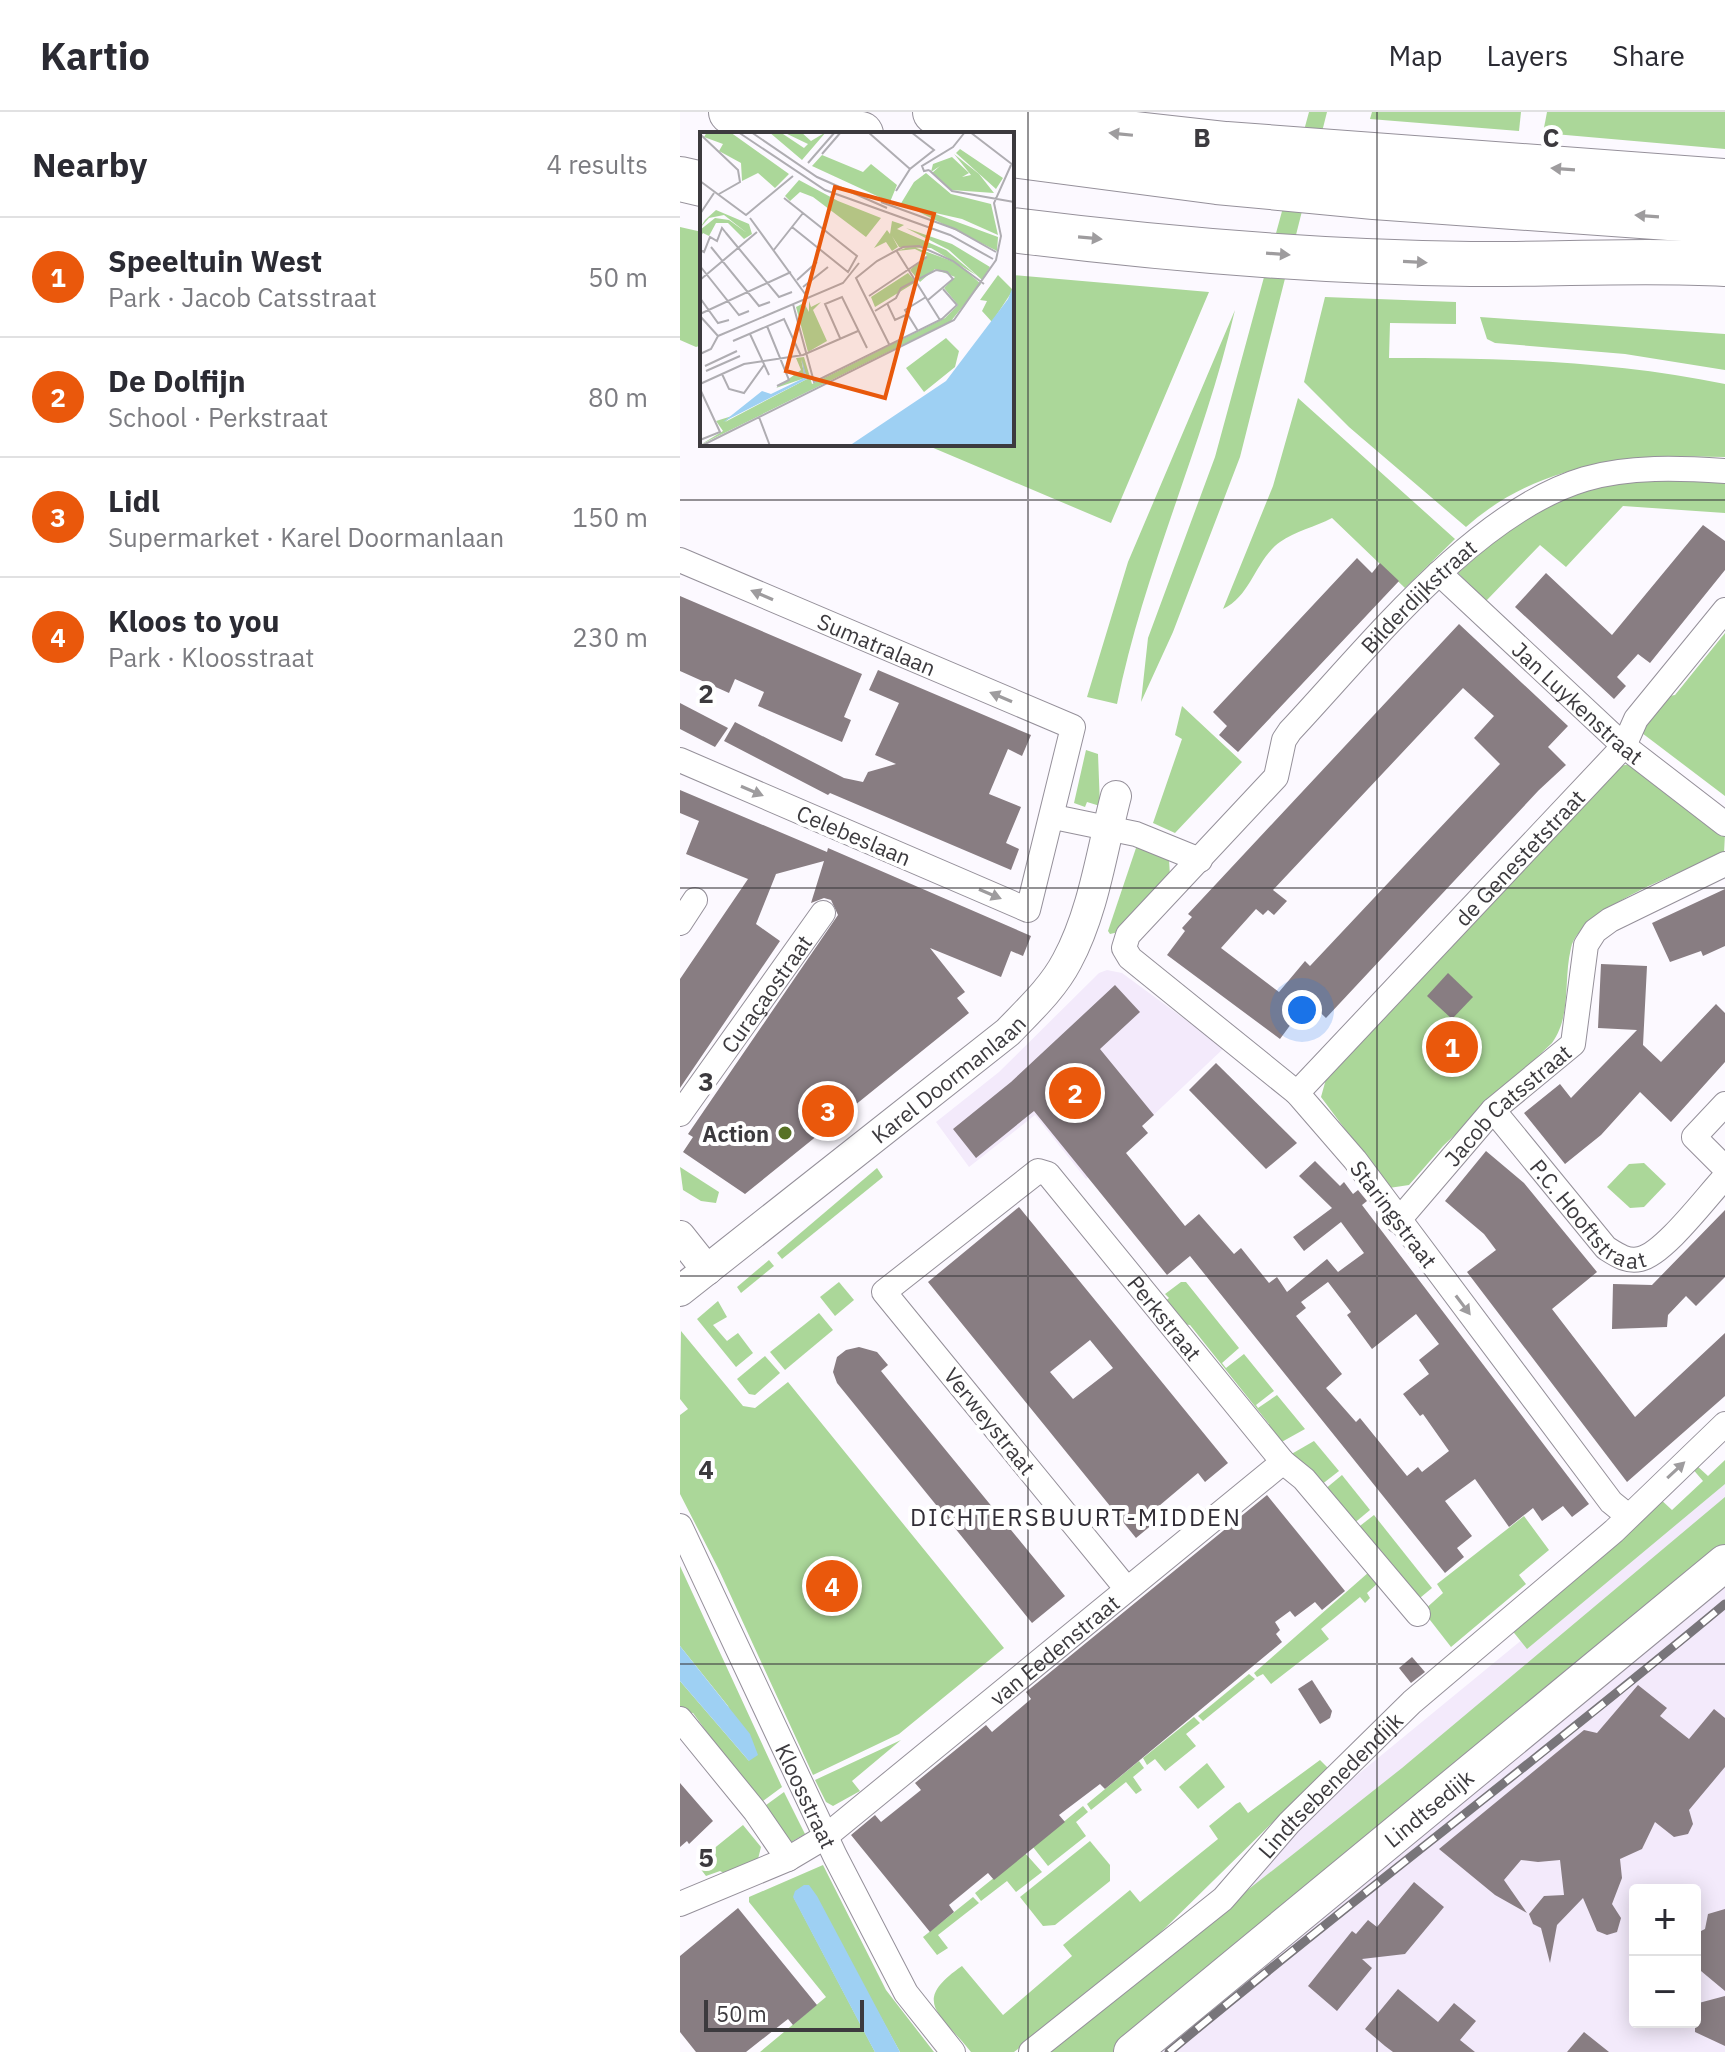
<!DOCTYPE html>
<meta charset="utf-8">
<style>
:root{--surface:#fff;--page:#f2f2f3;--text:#2b2b33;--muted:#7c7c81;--line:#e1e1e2;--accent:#ea580c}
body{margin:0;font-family:"IBM Plex Sans",sans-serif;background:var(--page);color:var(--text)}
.controls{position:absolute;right:24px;bottom:24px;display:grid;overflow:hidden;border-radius:8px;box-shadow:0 4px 20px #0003}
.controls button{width:72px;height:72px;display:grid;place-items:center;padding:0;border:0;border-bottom:2px solid var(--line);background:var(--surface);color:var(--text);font:40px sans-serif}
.scale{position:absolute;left:24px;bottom:20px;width:160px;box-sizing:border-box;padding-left:8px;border:4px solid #3c3a3e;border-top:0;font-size:22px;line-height:28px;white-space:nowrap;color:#3c3a3e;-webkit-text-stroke:6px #fff;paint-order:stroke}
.you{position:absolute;left:622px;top:898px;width:28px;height:28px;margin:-20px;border:6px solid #fff;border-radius:50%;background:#1a73e8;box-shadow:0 0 0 12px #1a73e833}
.badge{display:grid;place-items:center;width:52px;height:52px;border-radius:50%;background:var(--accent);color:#fff;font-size:26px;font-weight:700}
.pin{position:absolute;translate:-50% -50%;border:4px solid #fff;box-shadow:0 2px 8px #0006}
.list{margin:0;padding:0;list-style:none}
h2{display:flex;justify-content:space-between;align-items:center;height:104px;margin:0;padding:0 32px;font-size:34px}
h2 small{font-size:26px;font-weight:400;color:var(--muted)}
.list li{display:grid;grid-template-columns:52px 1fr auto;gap:24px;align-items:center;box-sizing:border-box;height:120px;padding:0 32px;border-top:2px solid var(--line)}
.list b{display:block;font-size:30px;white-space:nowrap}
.list p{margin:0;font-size:26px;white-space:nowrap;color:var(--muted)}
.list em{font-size:26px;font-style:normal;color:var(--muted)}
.map{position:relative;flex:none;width:1045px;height:1940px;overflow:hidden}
header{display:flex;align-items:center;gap:48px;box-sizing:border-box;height:112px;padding:0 40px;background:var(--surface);border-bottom:2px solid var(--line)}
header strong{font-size:38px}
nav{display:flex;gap:44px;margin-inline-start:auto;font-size:28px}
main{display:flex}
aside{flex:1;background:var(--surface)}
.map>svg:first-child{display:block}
</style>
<header>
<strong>Kartio</strong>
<nav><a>Map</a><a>Layers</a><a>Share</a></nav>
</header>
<main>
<aside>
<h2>Nearby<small>4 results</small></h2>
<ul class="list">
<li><span class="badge">1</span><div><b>Speeltuin West</b><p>Park · Jacob Catsstraat</p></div><em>50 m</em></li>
<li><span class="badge">2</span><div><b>De Dolfijn</b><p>School · Perkstraat</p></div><em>80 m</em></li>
<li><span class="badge">3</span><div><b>Lidl</b><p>Supermarket · Karel Doormanlaan</p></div><em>150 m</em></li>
<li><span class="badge">4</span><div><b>Kloos to you</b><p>Park · Kloosstraat</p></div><em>230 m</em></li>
</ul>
</aside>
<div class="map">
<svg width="1045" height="1940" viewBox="0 0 1045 1940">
<rect width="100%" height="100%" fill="#fcf9ff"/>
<!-- built -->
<g fill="#f3eafb" fill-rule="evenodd">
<polygon points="427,858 442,861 544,936 406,1067 355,1003 289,1055 256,1010 319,960 419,861"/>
<path d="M1045 1361V1940H340ZM955 1778H1015V1910H955Z"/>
</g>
<!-- green -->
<g fill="#abd799">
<polygon points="629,0 647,0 560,345 493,520 461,590 468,526 535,345"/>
<polygon points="692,0 841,0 839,19 690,7"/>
<polygon points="867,0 1045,0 1045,37 863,21"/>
<polygon points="0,115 22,120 22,233 16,235 0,228"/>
<polygon points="332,163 529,180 431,411 244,332 332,332"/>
<path d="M645 185 776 190V212L710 211 709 246C822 246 934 249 1045 272V345C952 342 859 350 786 415L669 315 624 270Z"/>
<path d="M555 198C524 332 464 457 437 592L407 585 448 450Z"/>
<polygon points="800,205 1045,222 1045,258 945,242 815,231 807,227"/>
<path d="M618 286 775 427 725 476 652 406C635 415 615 419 600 430 575 448 572 483 543 497L593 374Z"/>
<path d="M991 366 1045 368V401L943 394 886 455 860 433 806 489 778 461C797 445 816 427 836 412 880 378 937 371 991 366Z"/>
<polygon points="1045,521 1045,684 958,618 984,585 995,583"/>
<polygon points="502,594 562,650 495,721 473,711 502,627 495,623"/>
<polygon points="406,638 418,642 420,694 407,690 405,695 394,691"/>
<path d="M955 651 1045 722 1044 741C1006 759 901 795 891 836 883 869 892 903 872 931L763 1034 729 1073 709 1076 641 985 646 967 940 654Z"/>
<polygon points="457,733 489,748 490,764 439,820 430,822 428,819"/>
<polygon points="964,1051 986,1072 964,1095 950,1096 927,1075 949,1052"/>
<polygon points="0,1055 39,1080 36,1091 21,1089 3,1078"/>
<polygon points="197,1056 203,1065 102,1147 97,1141"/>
<polygon points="89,1148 94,1154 61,1181 57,1175"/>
<polygon points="159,1170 174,1188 155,1204 140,1185"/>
<polygon points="501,1170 506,1170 559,1236 542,1251 546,1256 564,1242 594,1279 576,1293 578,1296 597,1283 625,1317 598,1332 589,1320 589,1312 510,1213 501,1212 484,1190 489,1186 485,1182"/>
<polygon points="38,1189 47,1205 33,1213 47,1229 58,1221 73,1241 56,1255 17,1207"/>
<polygon points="139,1201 153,1218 105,1258 90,1240"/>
<polygon points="1,1219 63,1294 75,1296 108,1270 324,1536 219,1622 133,1663 39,1458 0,1382 0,1303 8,1297 0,1287"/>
<polygon points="85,1244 100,1261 75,1283 69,1282 57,1267"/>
<polygon points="634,1329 659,1359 641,1373 608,1344"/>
<polygon points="1045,1348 1045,1372 847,1537 831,1517 977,1384 992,1398 1023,1369 1011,1355 1015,1352 1028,1364"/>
<polygon points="662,1363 690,1398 672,1413 644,1378"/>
<polygon points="1045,1385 1045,1436 435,1940 363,1940 722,1656"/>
<polygon points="694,1403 752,1476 735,1490 676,1417"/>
<polygon points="844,1404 869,1438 839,1463 846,1472 771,1535 743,1499 763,1481 757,1472"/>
<polygon points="0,1454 102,1675 79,1692 13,1601 4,1600 0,1595 0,1569 69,1649 48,1594 0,1534"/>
<polygon points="689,1460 698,1471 687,1481 690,1486 685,1491 680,1485 641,1517 649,1527 591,1572 583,1562 577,1565 574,1561"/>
<polygon points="569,1562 575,1567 523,1609 518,1604"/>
<polygon points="514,1605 520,1611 506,1622 516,1634 485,1659 475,1647 467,1653 463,1646"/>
<polygon points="221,1628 172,1669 180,1679 153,1694 146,1690 135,1668"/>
<path d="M640 1648 648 1656 476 1825 385 1901 334 1940H291C260 1901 230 1890 282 1854L323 1903 392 1844 383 1833 450 1778 460 1790 538 1727 529 1714 556 1692 560 1690 568 1701Z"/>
<polygon points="459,1649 464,1656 453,1665 462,1678 456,1682 446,1670 411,1698 407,1692"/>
<polygon points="527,1651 545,1675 518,1697 499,1675"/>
<polygon points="104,1680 125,1722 111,1730 82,1696"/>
<polygon points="403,1694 408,1700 396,1710 406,1724 368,1754 353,1735"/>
<polygon points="63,1713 81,1735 78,1747 46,1762 40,1759 26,1764 16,1751"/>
<polygon points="410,1729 430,1753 430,1769 375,1813 363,1814 340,1785"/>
<polygon points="345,1741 362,1760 336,1780 327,1769 301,1789 295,1781"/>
<polygon points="143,1753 206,1878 254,1940 220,1940 128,1773 114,1786 195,1940 80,1940 146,1885 69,1790 69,1785"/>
<polygon points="293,1785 299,1791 258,1823 268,1836 257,1843 243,1825"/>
</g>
<!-- water -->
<g fill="#9ed0f3">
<polygon points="0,1534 70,1622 78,1643 69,1649 0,1569"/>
<polygon points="124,1773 129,1773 137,1784 220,1940 195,1940 190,1931 113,1785 115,1779"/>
</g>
<!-- building -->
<g fill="#887d82" fill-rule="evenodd">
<polygon points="1023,413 1045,429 1045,458 970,551 958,542 937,565 946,574 934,587 835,495 866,461 932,523"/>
<polygon points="677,446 692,461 700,451 719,469 558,640 539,623 547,614 533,600"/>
<polygon points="0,484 182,562 164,605 171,608 162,630 78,594 84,580 55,567 49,581 0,559"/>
<path d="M779 512 888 614 868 635 886 653 859 678 646 906 628 889 600 927 487 843 505 819 502 816 512 805 508 802ZM783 576 814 604 794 626 820 652 630 854 625 849 599 880 541 836 576 797 583 803 588 798 594 803 607 789 593 778Z"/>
<polygon points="198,558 351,623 342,644 328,637 309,682 341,695 326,731 339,737 331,758 150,681 148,683 44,629 55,610 164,666 183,670 188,660 216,652 195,643 219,591 189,578"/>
<polygon points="0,591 48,616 35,635 0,617"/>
<polygon points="0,678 147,740 148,736 351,824 343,844 331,839 321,865 250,836 285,880 277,886 289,901 65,1082 3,1040 13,1025 8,1022 158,803 151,788 144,786 131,791 144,749 96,762 76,812 100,829 0,976 0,867 68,767 6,742 19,709 0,701"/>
<polygon points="1045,777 1045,834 1023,844 1021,839 990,850 972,811"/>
<polygon points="921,852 967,854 963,933 981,950 1036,892 1045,901 1045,950 991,1010 960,980 921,1023 885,1052 844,1001 880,972 891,986 957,918 918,916"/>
<polygon points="768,861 793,885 772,907 747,884"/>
<path d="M435 873 460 900 420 937 474 1003 462 1014 468 1021 446 1041 505 1114 519 1102 554 1142 561 1136 589 1171 597 1165 607 1180 647 1147 658 1160 684 1141 661 1110 624 1139 613 1125 652 1096 619 1064 635 1049 660 1074 664 1070 673 1082 678 1078 687 1089 682 1093 909 1392 892 1405 883 1394 862 1409 853 1396 829 1415 795 1367 765 1389 792 1424 777 1436 784 1445 765 1461 510 1144 487 1163 354 999 296 1046 273 1017 331 970ZM648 1170 671 1200 667 1203 692 1237 736 1202 759 1232 739 1248 749 1262 723 1282 740 1304 743 1302 769 1339 742 1360 738 1355 727 1364 680 1306 676 1310 646 1276 662 1262 616 1204 626 1196 621 1190Z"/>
<polygon points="536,951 617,1031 586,1057 509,978"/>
<polygon points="806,1039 844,1071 917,1160 872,1197 955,1305 1045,1221 1045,1284 947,1370 787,1160 816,1138 804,1122 765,1089"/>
<path d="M339 1095 548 1351 525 1370 518 1361 473 1399 479 1407 456 1426 248 1170ZM410 1228 433 1256 393 1287 370 1260Z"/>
<polygon points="1045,1098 1045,1165 1016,1194 1006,1184 988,1203 987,1215 932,1217 933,1172 972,1173"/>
<polygon points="179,1235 197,1240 208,1253 201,1259 385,1484 352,1511 157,1271 153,1260 157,1245 166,1238"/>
<polygon points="587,1383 665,1479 642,1498 635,1490 615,1505 610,1499 595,1510 600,1518 596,1522 602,1530 425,1677 420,1672 379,1703 385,1710 314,1768 308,1761 269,1793 274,1800 250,1820 171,1723 195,1703 201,1710 241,1678 235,1671 306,1613 312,1620 351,1587 346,1580"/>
<polygon points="732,1545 745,1560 731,1571 719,1556"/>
<polygon points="632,1568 652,1599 650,1606 640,1612 618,1577"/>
<polygon points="958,1573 987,1596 980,1604 1009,1627 1034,1597 1045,1606 1045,1655 1009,1698 1013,1712 1008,1722 994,1725 975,1710 962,1737 940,1747 942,1766 932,1792 941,1806 937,1820 927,1823 917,1819 903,1786 877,1813 870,1851 861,1816 853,1812 849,1802 864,1784 884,1783 880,1748 858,1750 841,1748 824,1768 847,1801 815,1783 759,1737 904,1618 917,1621"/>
<polygon points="0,1671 33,1709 9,1732 7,1729 0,1735"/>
<polygon points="734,1770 764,1795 725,1842 682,1847 692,1856 657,1899 628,1874 672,1819 676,1822 688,1808 697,1815"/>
<polygon points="58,1796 137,1893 113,1913 108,1907 66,1940 16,1940 0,1920 0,1844"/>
<polygon points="1045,1797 1045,1879 1015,1854 1015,1822 1025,1817 1028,1802"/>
<polygon points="718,1877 758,1910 774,1891 796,1909 780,1928 795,1940 713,1940 705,1934 685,1917"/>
<polygon points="1045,1884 1045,1934 1015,1920 1015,1892"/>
<polygon points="904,1920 929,1940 887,1940"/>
</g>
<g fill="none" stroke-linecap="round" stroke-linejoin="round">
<!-- minor casing -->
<g stroke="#95909a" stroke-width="26">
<g id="minor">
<path id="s1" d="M0 448 393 615 348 798 0 648"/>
<path id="s2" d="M759 461 944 634 1045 712"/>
<polyline points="374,705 456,722 520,748"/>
<polyline points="0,811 15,788"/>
<path id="s3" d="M617 981 944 634 956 607 1045 498"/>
<polyline points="1045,992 1014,1025 1045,1056"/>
<path id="s4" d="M813 998 926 1136C937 1143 947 1150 960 1147 984 1142 1027 1084 1045 1065"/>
<path id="s5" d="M0 1002 143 801"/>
<path id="s6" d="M718 1109 813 998 893 932 906 833 915 819 930 808 1045 752"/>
<path id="s7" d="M947 1403 931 1390 675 1048 617 981 450 846 444 836 448 823 596 665 604 628 610 619C688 536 794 400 905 367 949 354 1000 356 1045 359"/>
<path id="s8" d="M0 1414 155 1744 226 1881 273 1940"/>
<path id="s9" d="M446 1476 204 1180 358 1059 368 1062 603 1350 624 1367 738 1502"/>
<polyline points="0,1607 75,1699 108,1747"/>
<path id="s10" d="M0 1792 108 1747 145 1725 603 1350"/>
<path id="s11" d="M351 1940 543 1787 609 1711 732 1590 934 1419 1045 1312"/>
</g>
</g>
<!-- tertiary casing -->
<g stroke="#95909a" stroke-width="32">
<g id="tertiary">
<polyline points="0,1124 27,1158"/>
<path id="s12" d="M0 1179 328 920C349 898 373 876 387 849 414 799 422 737 436 684"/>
</g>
</g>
<!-- secondary casing -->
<g stroke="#95909a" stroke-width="38">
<g id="secondary">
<path id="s13" d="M452 1940 1045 1451"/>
</g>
</g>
<!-- motorway casing -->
<g stroke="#95909a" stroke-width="46">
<g id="motorway">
<polyline points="51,0 181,22"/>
<polyline points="255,0 546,32 1045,69"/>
<polyline points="332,43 537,70 694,85 1045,110"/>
<polyline points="0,67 22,72"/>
<path d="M332 118C483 137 639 150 791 152 876 153 960 147 1045 152"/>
</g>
</g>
<!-- minor -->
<use href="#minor" stroke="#fff" stroke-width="24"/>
<!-- tertiary -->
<use href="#tertiary" stroke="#fff" stroke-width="30"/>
<!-- secondary -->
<use href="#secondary" stroke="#fff" stroke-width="36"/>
<!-- motorway -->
<use href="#motorway" stroke="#fff" stroke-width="44"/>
<!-- rail casing -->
<g stroke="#78757a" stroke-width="9">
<path id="rail" d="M489 1940C672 1787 862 1645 1045 1492"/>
</g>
<!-- rail -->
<use href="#rail" stroke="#fff" stroke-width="6" stroke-dasharray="18" stroke-linecap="butt"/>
</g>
<!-- one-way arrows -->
<defs><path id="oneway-solid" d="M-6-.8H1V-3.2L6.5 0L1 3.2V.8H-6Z" transform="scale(2)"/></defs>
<g fill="#9e9c9e">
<use href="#oneway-solid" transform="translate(441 22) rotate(-174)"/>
<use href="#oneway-solid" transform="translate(883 57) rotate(-176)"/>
<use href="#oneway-solid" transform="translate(967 104) rotate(-176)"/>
<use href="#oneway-solid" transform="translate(410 126) rotate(5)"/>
<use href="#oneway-solid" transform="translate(598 142) rotate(4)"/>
<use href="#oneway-solid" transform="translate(735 150) rotate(3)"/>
<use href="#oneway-solid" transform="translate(82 483) rotate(-157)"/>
<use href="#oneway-solid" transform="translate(321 585) rotate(-157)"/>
<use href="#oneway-solid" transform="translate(72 679) rotate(23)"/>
<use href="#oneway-solid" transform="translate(310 782) rotate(23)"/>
<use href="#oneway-solid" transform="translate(783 1193) rotate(53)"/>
<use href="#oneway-solid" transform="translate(996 1358) rotate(-43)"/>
</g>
<!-- grid -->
<path fill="none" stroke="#3c3a3e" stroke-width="2" stroke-opacity="0.55" d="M348 0V1940M697 0V1940M0 388H1045M0 776H1045M0 1164H1045M0 1552H1045"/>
<!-- markers -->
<circle fill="#577124" stroke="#fff" stroke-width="3" cx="105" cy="1021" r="8"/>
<g text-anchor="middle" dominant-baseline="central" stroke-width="8" stroke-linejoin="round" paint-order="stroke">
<!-- street labels -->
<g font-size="22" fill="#3c3a3e" stroke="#fff">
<text stroke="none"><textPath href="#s7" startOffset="1228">Bilderdijkstraat</textPath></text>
<text stroke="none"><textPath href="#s1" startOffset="214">Sumatralaan</textPath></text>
<text stroke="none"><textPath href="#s2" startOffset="190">Jan Luykenstraat</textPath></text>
<text transform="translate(174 723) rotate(23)">Celebeslaan</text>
<text stroke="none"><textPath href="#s3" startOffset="324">de Genestetstraat</textPath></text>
<text stroke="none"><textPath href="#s5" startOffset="148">Curaçaostraat</textPath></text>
<text stroke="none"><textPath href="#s12" startOffset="342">Karel Doormanlaan</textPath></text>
<text stroke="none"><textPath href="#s6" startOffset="160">Jacob Catsstraat</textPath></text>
<text stroke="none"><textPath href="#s4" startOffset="144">P.C. Hooftstraat</textPath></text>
<text transform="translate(714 1102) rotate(53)">Staringstraat</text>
<text stroke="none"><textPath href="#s9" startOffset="774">Perkstraat</textPath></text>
<text transform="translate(310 1309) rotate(51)">Verweystraat</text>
<text stroke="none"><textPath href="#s10" startOffset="456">van Eedenstraat</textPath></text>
<text stroke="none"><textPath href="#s11" startOffset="402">Lindtsebenedendijk</textPath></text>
<text stroke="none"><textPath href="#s8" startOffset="298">Kloosstraat</textPath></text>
<text stroke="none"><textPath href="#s13" startOffset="384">Lindtsedijk</textPath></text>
</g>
<!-- poi labels -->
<g font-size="22" font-weight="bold" fill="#3c3a3e" stroke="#fff" text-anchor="end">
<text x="89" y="1021">Action</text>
</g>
<!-- neighbourhood labels -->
<g font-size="24" letter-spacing="2" fill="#322e36" stroke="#fff">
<text x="396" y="1405">DICHTERSBUURT-MIDDEN</text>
</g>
</g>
<!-- overview -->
<g transform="translate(20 20)">
<rect width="314" height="314" fill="#fcf9ff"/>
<path d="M7 0H30L89 42 75 56 58 41 42 49 41 31 19 19 23 12 4 5ZM69 0H80L104 16 108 12 83 0H101L111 9 126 0 102 28ZM260 17 303 46 296 57 256 21ZM254 22 279 42 294 61 251 58 232 41 240 34 231 40 233 32 252 25 269 41 262 45 271 43ZM122 23 163 40 171 32 197 53 190 70 112 34ZM226 41 251 62 291 72 298 103 262 87 200 73 214 50ZM99 48 138 69 181 86 166 105 113 65 100 60 90 69 85 64ZM222 77 298 105 297 119 217 79ZM16 78 49 92 52 102 44 107 28 91H16L9 104 3 101 0 106V98L15 86 29 88 47 101 24 83 9 86 0 96 5 88ZM192 89 204 93 197 97 246 118 276 143 231 116 199 115 192 104 198 115 192 119 186 110 174 116 187 98 190 102ZM206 96 252 112 290 135 282 148 249 118ZM211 114 257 131 281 152 251 189 0 313 23 299 16 289 32 284 25 290 107 247 101 227 105 246 76 256 101 238 96 226 104 225 112 252 245 186 258 173 244 156 255 145 235 137 220 150 210 138 227 123 215 117 197 119ZM208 141 216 150 175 175 171 165ZM298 143 313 158 292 190 282 179 287 169 280 168ZM109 169 111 175 121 170 113 178 127 209 108 220 96 175 104 171 109 180ZM246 206 259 219 255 235 224 260 206 236Z" fill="#abd799"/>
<path d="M314 152 312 314H149L246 249 308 167ZM102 227 107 247 23 290 62 259 71 262 104 246Z" fill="#9ed0f3"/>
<path fill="none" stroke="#afadb2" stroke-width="2" d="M38 0 125 58 250 103 293 127M51 0 117 45 187 76M168 0 210 37M270 0 313 33M1 3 38 38 40 50 19 62M122 22 141 0M108 31 135 0M229 38 252 59 314 70M229 38 224 39 222 34 253 15 265 0M0 49 46 83 93 44M196 59 210 37 234 18 211 0M84 66 157 124 148 140 92 95M181 70 255 97 296 120M0 82 14 61M50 86 108 166M26 101 79 165 92 160M11 115 59 174 70 170M0 118 4 120 10 105 17 109 22 96 26 101M196 118 240 188M73 119 103 81M0 134 39 183 49 179M0 148 57 100M97 148 117 130M103 155 128 135M169 164 227 125M0 166 18 191 29 188M187 171 195 188 208 182M93 172 114 250 242 187 257 173 243 157M175 179 196 166 201 156 236 138 247 140 253 147 228 168M0 182 91 140M0 184 18 204M67 194 89 248 77 254M218 199 205 178 226 165M50 202 69 243M18 204 143 151 159 131M140 206 125 172 142 165 167 216M33 209 84 187 101 224M189 212 156 146 177 129 203 115 219 114 253 129 284 152M0 222 11 217 18 204M5 234 37 219M6 239 40 224M22 242 29 257 44 261 64 233M0 252 44 232 103 223 158 199M0 257 20 300 0 308M59 285 70 314M1 314 254 188 296 128 301 104 294 71 311 33"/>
<path fill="#e8590c" fill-opacity="0.15" stroke="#e8590c" stroke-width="4" d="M135 55 234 82 185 266 86 239Z"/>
<rect width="314" height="314" fill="none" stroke="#3c3a3e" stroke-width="4"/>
</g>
<g font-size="26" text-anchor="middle" font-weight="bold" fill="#3c3a3e" stroke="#fff" stroke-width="8" stroke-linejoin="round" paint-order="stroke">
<text x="522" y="35">B</text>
<text x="871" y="35">C</text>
<text x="26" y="591">2</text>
<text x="26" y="979">3</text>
<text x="26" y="1367">4</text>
<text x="26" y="1755">5</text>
</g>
</svg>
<div class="controls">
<button>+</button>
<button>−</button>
</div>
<div class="scale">50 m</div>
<div class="you"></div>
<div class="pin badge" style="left:772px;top:935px">1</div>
<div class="pin badge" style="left:395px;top:981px">2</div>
<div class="pin badge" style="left:148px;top:999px">3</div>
<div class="pin badge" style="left:152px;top:1474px">4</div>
</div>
</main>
